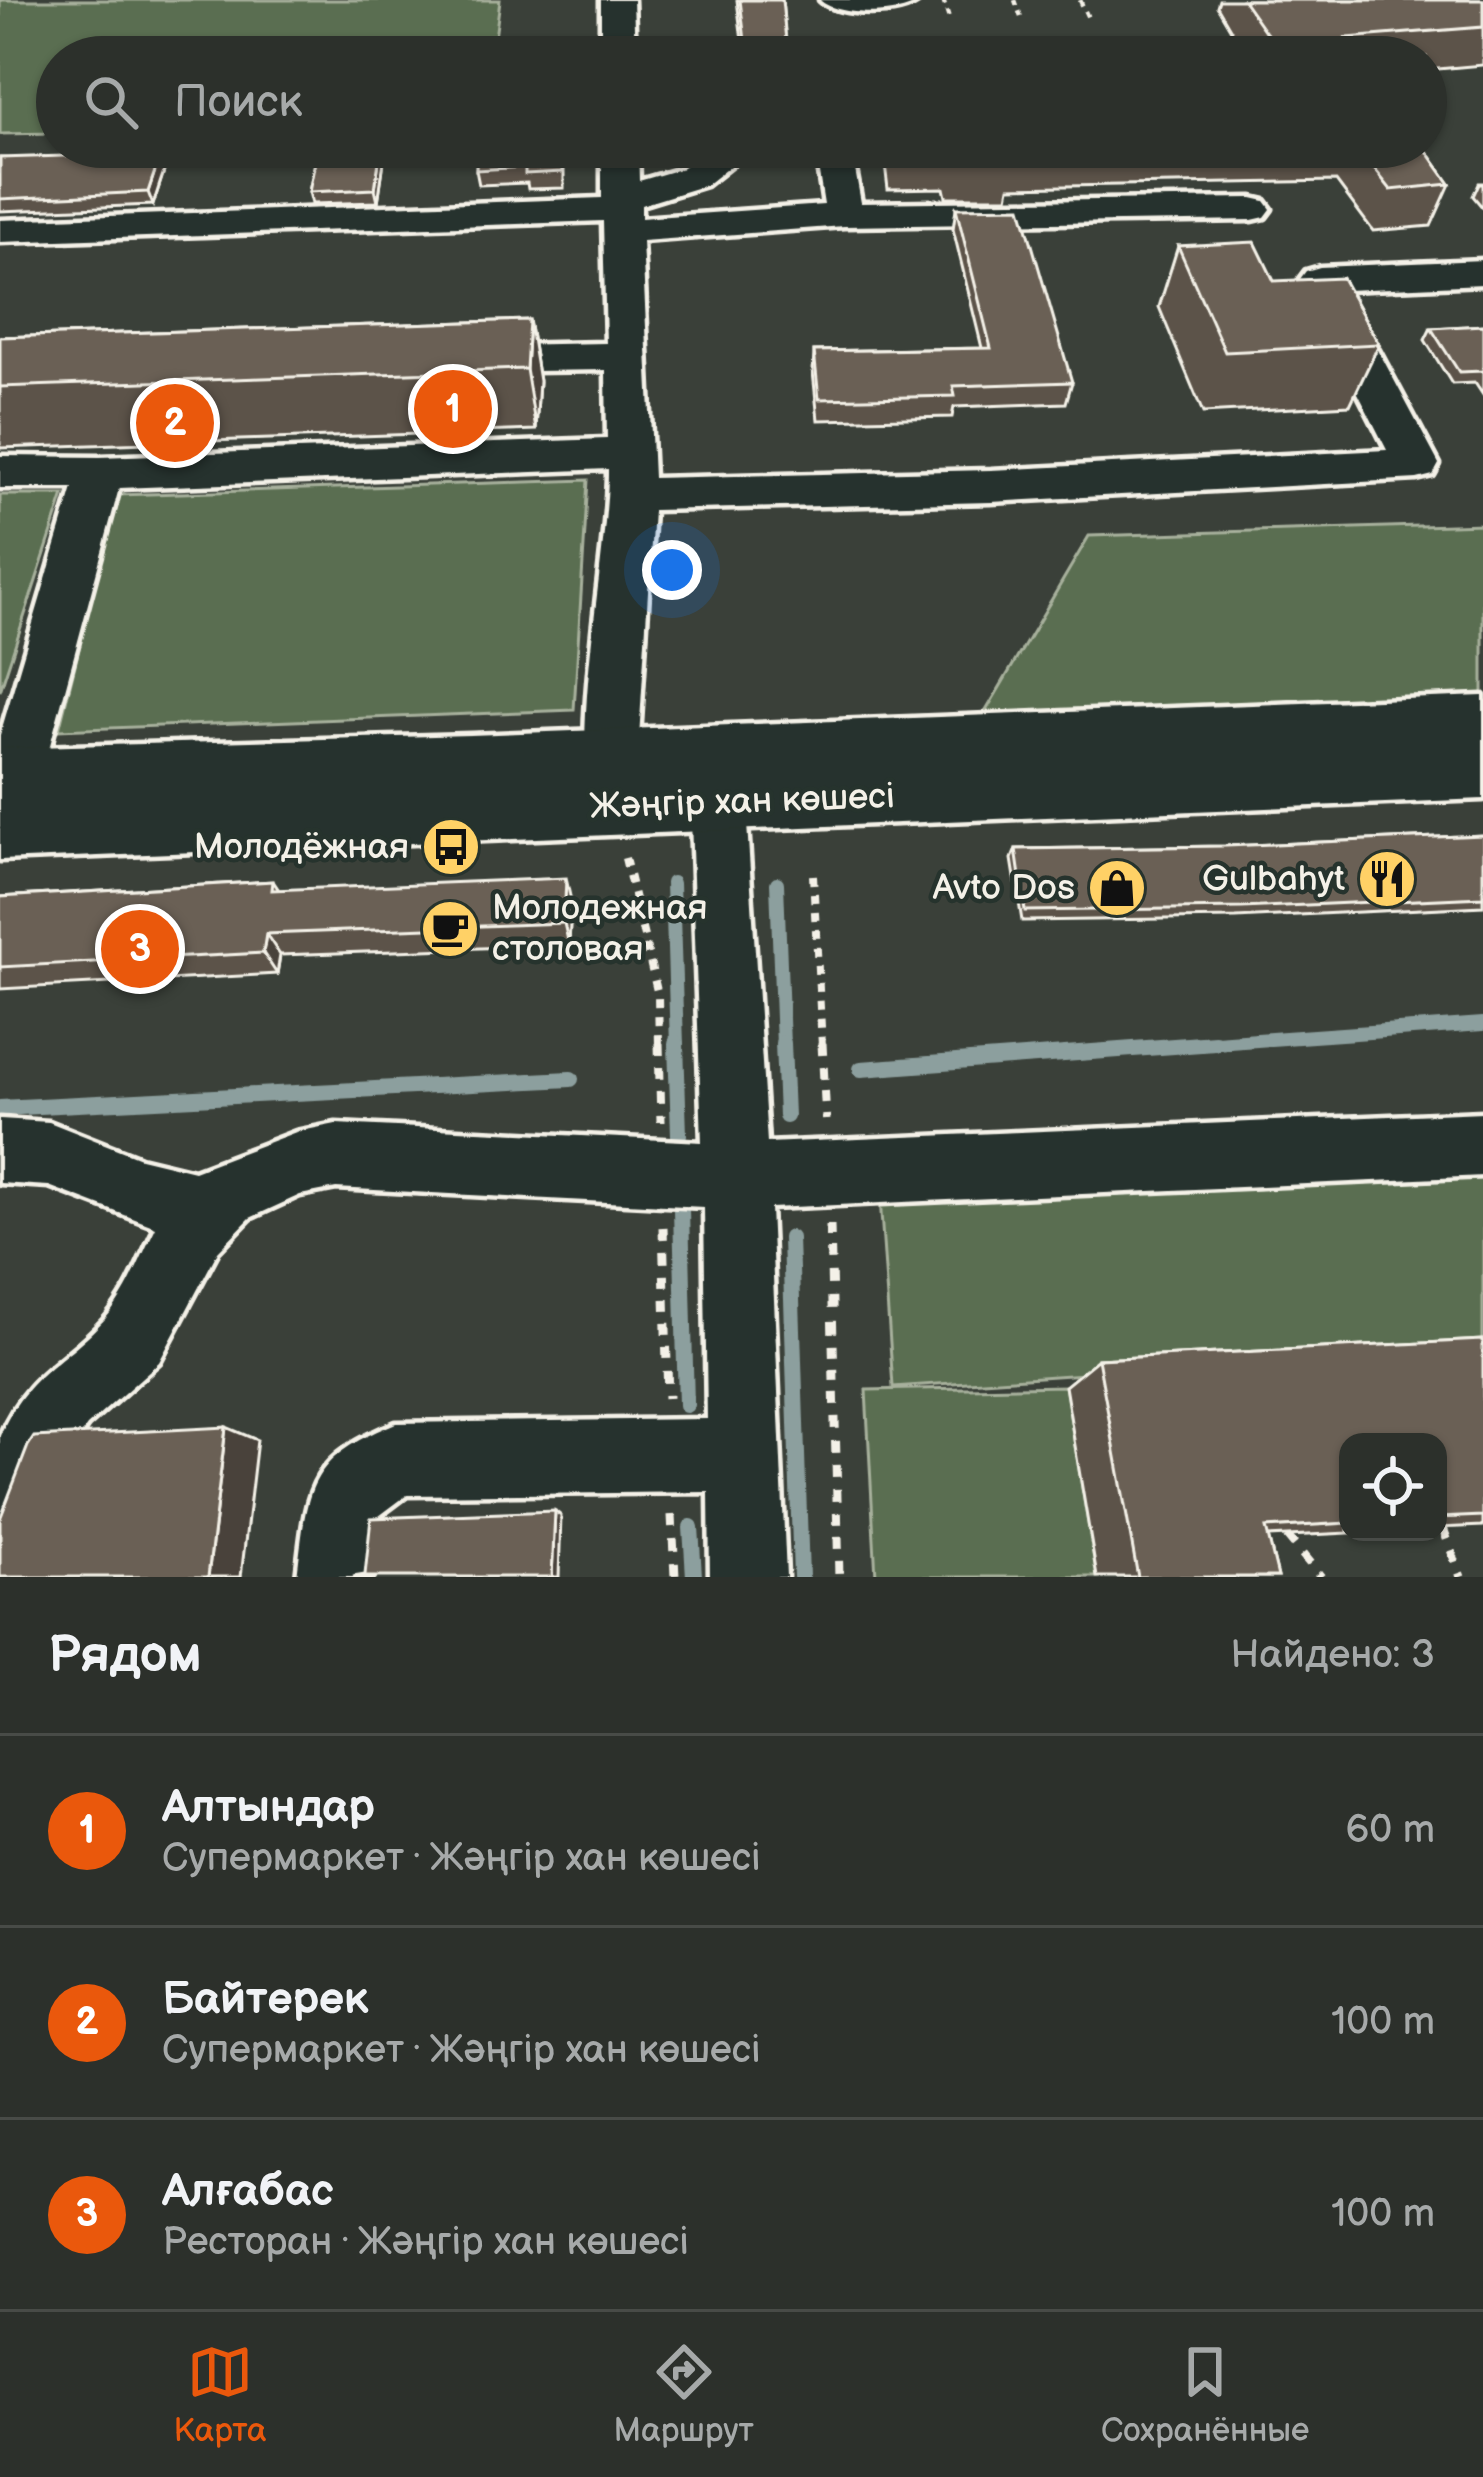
<!DOCTYPE html>
<html lang="ru">
<meta charset="utf-8">
<style>
:root{--surface:#2c302b;--page:#383c37;--text:#f1f3f6;--muted:#a6a9a9;--line:#484b47;--accent:#ea580c}
body{margin:0;font-family:"Balsamiq Sans",sans-serif;background:var(--page);color:var(--text)}
.controls{position:absolute;right:36px;bottom:36px;display:grid;overflow:hidden;border-radius:24px;box-shadow:0 3px 9px #0004}
.controls button{width:108px;height:108px;display:grid;place-items:center;padding:0;border:0;border-bottom:3px solid var(--line);background:var(--surface);color:var(--text);font:60px sans-serif}
.you{position:absolute;left:672px;top:570px;width:42px;height:42px;margin:-30px;border:9px solid #fff;border-radius:50%;background:#1a73e8;box-shadow:0 0 0 18px #1a73e833}
.badge{display:grid;place-items:center;width:78px;height:78px;border-radius:50%;background:var(--accent);color:#fff;font-size:39px;font-weight:700}
.pin{position:absolute;translate:-50% -50%;border:6px solid #fff;box-shadow:0 3px 12px #0006}
.list{margin:0;padding:0;list-style:none}
h2{display:flex;justify-content:space-between;align-items:center;height:156px;margin:0;padding:0 48px;font-size:51px}
h2 small{font-size:39px;font-weight:400;color:var(--muted)}
.list li{display:grid;grid-template-columns:78px 1fr auto;gap:36px;align-items:center;box-sizing:border-box;height:192px;padding:0 48px;border-top:3px solid var(--line)}
.list b{display:block;font-size:45px;white-space:nowrap}
.list p{margin:0;font-size:39px;white-space:nowrap;color:var(--muted)}
.list em{font-size:39px;font-style:normal;color:var(--muted)}
.icon{flex:none;width:66px;height:66px;fill:none;stroke:currentColor;stroke-width:2;stroke-linecap:round;stroke-linejoin:round}
.map{position:relative;flex:none;width:1483px;height:1577px;overflow:hidden}
.search{position:absolute;background:var(--surface);box-shadow:0 3px 9px #0004;left:36px;right:36px;top:36px;height:132px;display:flex;align-items:center;gap:30px;box-sizing:border-box;padding:0 42px;border-radius:66px;color:var(--muted);font-size:45px}
.sheet{height:732px;background:var(--surface)}
nav{display:flex;justify-content:space-around;align-items:center;box-sizing:border-box;height:168px;border-top:3px solid var(--line);background:var(--surface);font-size:33px;color:var(--muted)}
nav a{display:grid;justify-items:center;gap:6px}
nav .on{color:var(--accent)}
.map>svg:first-child{display:block}
</style>
<div class="map">
<svg width="1483" height="1577" viewBox="0 0 1483 1577">
<rect width="100%" height="100%" fill="#3a4039"/>
<filter id="ink" filterUnits="userSpaceOnUse"><feTurbulence type="fractalNoise" baseFrequency=".00833" numOctaves="2"/><feDisplacementMap in="SourceGraphic" scale="24" xChannelSelector="R" yChannelSelector="G"/><feConvolveMatrix kernelMatrix="1 2 1 2 8 2 1 2 1" color-interpolation-filters="sRGB"/></filter>
<g filter="url(#ink)">
<!-- green -->
<g fill="#5a6e51" stroke="#a7b09c" stroke-width="3">
<polygon points="0,0 500,0 494,46 332,51 330,57 57,57 57,133 0,134"/>
<polygon points="588,480 574,710 59,730 117,495"/>
<polygon points="0,495 64,495 0,691"/>
<polygon points="1483,524 1483,695 983,716 1089,536"/>
<polygon points="1483,1167 1483,1347 893,1387 880,1198"/>
<polygon points="1065,1386 1097,1577 876,1577 866,1390"/>
</g>
<g fill="none" stroke-linecap="round" stroke-linejoin="round">
<!-- stream-far1 -->
<g stroke="#8c9f9e" stroke-width="14">
<polyline points="672,883 677,1046"/>
<polyline points="777,883 783,1046"/>
<polyline points="1174,1046 1483,1024"/>
</g>
<!-- stream -->
<g stroke="#8c9f9e" stroke-width="16">
<polyline points="676,1043 679,1135"/>
<polyline points="783,1043 786,1116"/>
<polyline points="861,1069 1215,1043"/>
<polyline points="0,1108 571,1079"/>
<polyline points="681,1209 686,1405"/>
<polyline points="790,1238 801,1577"/>
<polyline points="691,1527 694,1577"/>
</g>
<!-- minor casing -->
<g stroke="#f4f1e8" stroke-width="9">
<g id="minor">
<polygon points="601,0 633,0 635,57 601,57"/>
<path d="M820 0H920C904 17 836 17 820 0Z"/>
<path d="M602 147H638L639 181 680 169 712 147H754L706 185 641 205V218L824 205 815 147H851L861 203 1252 198 1265 201 1271 209 1265 217 1252 220 844 226 642 241 653 478 991 470 1387 450 1300 279 1306 271 1320 267 1483 260V284L1346 290 1439 464 1433 475 1417 479 991 502 653 510 638 754 643 803 635 819 616 826 597 819C565 754 609 553 608 469L119 488 42 775 34 791 15 797 0 792V735L73 488H0V456L100 457 607 439 606 370 464 372 449 368 443 359 449 350 464 346 606 343 603 221 0 242V220L602 198Z"/>
<path d="M716 738 735 745 743 760 767 1143 1483 1112V1176L770 1208 786 1577H710L709 1492 407 1495 379 1516 373 1577H297C308 1488 305 1460 396 1423L707 1419 704 1207 336 1188 300 1195 250 1218 218 1251 159 1362 87 1426 66 1456 27 1563 0 1574V1436C28 1371 63 1365 106 1318 129 1292 140 1258 156 1227L49 1186 0 1183V1119L49 1122 140 1158 194 1171 296 1132 336 1124 702 1142 689 760 697 745Z"/>
</g>
</g>
<!-- major casing -->
<g stroke="#f4f1e8" stroke-width="9">
<polygon id="major" points="1483,696 1483,799 0,860 0,802 43,801 0,802 0,748 471,735"/>
</g>
<!-- path-far2 -->
<g stroke="#f4f1e8" stroke-width="4.5" stroke-dasharray="6 6" stroke-linecap="butt">
<polyline points="943,0 950,22"/>
<polyline points="1015,0 1022,20"/>
<polyline points="1080,0 1088,18"/>
</g>
<!-- path-far1 -->
<g stroke="#f4f1e8" stroke-width="8" stroke-dasharray="9 9" stroke-linecap="butt">
<polyline points="625,858 658,995 659,1046"/>
<polyline points="813,875 822,1046"/>
</g>
<!-- path -->
<g stroke="#f4f1e8" stroke-width="9" stroke-dasharray="12 12" stroke-linecap="butt">
<polyline points="659,1043 661,1122"/>
<polyline points="822,1043 826,1120"/>
<polyline points="830,1225 839,1577"/>
<polyline points="663,1227 668,1398"/>
<polyline points="672,1515 675,1577"/>
<polyline points="1443,1528 1461,1577"/>
<polyline points="1287,1536 1321,1577"/>
</g>
<!-- minor -->
<use href="#minor" fill="#26332d" fill-rule="evenodd"/>
<!-- major -->
<use href="#major" fill="#26332d" fill-rule="evenodd"/>
</g>
<!-- wall -->
<g fill="#5b5348" stroke="#f4f1e8" stroke-width="3">
<polygon points="737,0 782,0 787,57 744,57"/>
<polygon points="1219,0 1483,0 1483,65 1426,70 1426,57 1178,57 1180,48 1236,47 1229,37 1231,30 1217,6"/>
<polygon points="318,147 386,147 378,202 312,204 309,192"/>
<polygon points="477,147 564,147 564,188 528,189 527,183 479,185 476,170"/>
<polygon points="883,147 1424,147 1450,184 1431,226 1373,231 1336,181 1010,187 1008,197 946,197 944,188 888,189"/>
<polygon points="0,158 166,165 153,205 0,211"/>
<polygon points="1479,183 1483,183 1483,208 1473,196"/>
<polygon points="956,208 1072,382 1066,403 954,407 952,417 818,420 813,372 814,351 982,348 953,229"/>
<polygon points="1178,246 1274,281 1379,344 1350,405 1203,413 1159,307"/>
<polygon points="529,320 539,381 536,430 0,448 0,337"/>
<polygon points="1483,325 1483,395 1475,383 1452,384 1425,340 1431,328"/>
<polygon points="1483,835 1483,906 1236,918 1022,921 1012,859 1016,849 1226,846"/>
<polygon points="273,881 279,890 571,901 569,945 280,955 277,974 0,989 0,897"/>
<polygon points="1483,1340 1483,1526 1438,1528 1438,1442 1348,1442 1348,1532 1370,1532 1268,1537 1278,1577 1097,1577 1065,1386 1098,1359"/>
</g>
<!-- shaded-wall -->
<g fill="#4a433b" stroke="#f4f1e8" stroke-width="3">
<polygon points="381,147 386,147 378,202 375,189"/>
<polygon points="161,153 166,165 153,205 148,192"/>
<polygon points="529,320 539,381 536,430 526,369"/>
<polygon points="566,878 571,901 569,945 564,923"/>
<polygon points="266,934 280,955 277,974 263,953"/>
<polygon points="226,1427 257,1440 241,1577 208,1577"/>
<polygon points="555,1511 561,1516 559,1577 552,1577"/>
</g>
<!-- building -->
<g fill="#6a6054" stroke="#f4f1e8" stroke-width="3">
<polygon points="740,0 782,0 787,51 780,51 781,57 747,57"/>
<polygon points="1243,0 1483,0 1483,27 1346,38 1359,57 1184,57 1180,48 1276,47"/>
<polygon points="318,147 381,147 375,189 309,192"/>
<polygon points="477,147 562,147 562,172 525,174 525,167 476,170"/>
<polygon points="949,147 1013,147 1016,155 952,156"/>
<polygon points="1357,147 1424,147 1450,184 1391,190"/>
<polygon points="161,153 148,192 0,199 0,158"/>
<polygon points="1021,207 1072,382 953,386 955,396 819,399 814,351 991,348 956,208"/>
<polygon points="1255,242 1274,281 1342,278 1379,344 1225,352 1178,246"/>
<polygon points="529,320 526,369 0,387 0,337"/>
<polygon points="1483,325 1483,371 1459,372 1431,328"/>
<polygon points="1483,835 1483,897 1242,908 1025,911 1016,849 1226,846"/>
<polygon points="566,878 564,923 266,934 263,953 0,967 0,897 273,881 272,890"/>
<polygon points="1483,1340 1483,1516 1438,1518 1438,1442 1348,1442 1348,1523 1266,1528 1278,1577 1138,1577 1098,1359"/>
<polygon points="226,1427 208,1577 0,1577 0,1519 28,1446 34,1437"/>
<polygon points="555,1511 552,1577 353,1577 365,1575 371,1518"/>
</g>
</g>
<!-- icons -->
<defs>
<g id="bus-disc" transform="scale(3)"><circle r="9.5" fill="#ffd166" stroke="#26332d"/><path d="M-5-6H5V4H4V6H2V4H-2V6H-4V4H-5ZM-3.5-4V0h7V-4ZM-3.5 1.2v1.5H-2V1.2ZM2 1.2v1.5H3.5V1.2Z" fill="#111"/></g>
<g id="restaurant-disc" transform="scale(3)"><circle r="9.5" fill="#ffd166" stroke="#26332d"/><path d="M-5-6h1v4h1v-4h1v4h1v-4h1v5L-1.5 .5V6h-2V.5L-5-1ZM5-6V6H3V1.5H1.5Q1.5-4 5-6Z" fill="#111"/></g>
<g id="shop-disc" transform="scale(3)"><circle r="9.5" fill="#ffd166" stroke="#26332d"/><path d="M-5-2.5h2.3a2.7 3.5 0 0 1 5.4 0H5L5.5 6h-11ZM-1.5-2.5h3a1.5 2.3 0 0 0-3 0Z" fill="#111"/></g>
<g id="cafe-disc" transform="scale(3)"><circle r="9.5" fill="#ffd166" stroke="#26332d"/><path d="M-5.5-4.5H6V0H3Q3 3.5 0 3.5H-2.5Q-5.5 3.5-5.5 0ZM3-3.2v2h1.7v-2ZM-6 4.5H4V6H-6Z" fill="#111"/></g>
</defs>
<g fill-rule="evenodd">
<use href="#bus-disc" x="451" y="847"/>
<use href="#restaurant-disc" x="1387" y="879"/>
<use href="#shop-disc" x="1117" y="888"/>
<use href="#cafe-disc" x="450" y="929"/>
</g>
<g text-anchor="middle" dominant-baseline="central" stroke-width="9" stroke-linejoin="round" paint-order="stroke">
<!-- street labels -->
<g font-size="36" fill="#f4f1e8" stroke="#26332d">
<text transform="translate(742 802) rotate(-2)">Жәңгір хан көшесі</text>
</g>
<!-- poi labels -->
<g font-size="36" fill="#f4f1e8" stroke="#26332d" text-anchor="end">
<text x="409" y="847">Молодёжная</text>
<text x="1345" y="879">Gulbahyt</text>
<text x="1075" y="888">Avto Dos</text>
<text x="492" y="908" text-anchor="start">Молодежная<tspan x="492" dy="41">столовая</tspan></text>
</g>
</g>
</svg>
<div class="controls">
<button><svg class="icon" aria-label="locate" viewBox="0 0 24 24"><circle cx="12" cy="12" r="6"/><path d="M12 2v4M12 18v4M2 12h4M18 12h4"/></svg></button>
</div>
<div class="you"></div>
<div class="pin badge" style="left:453px;top:409px">1</div>
<div class="pin badge" style="left:175px;top:423px">2</div>
<div class="pin badge" style="left:140px;top:949px">3</div>
<div class="search"><svg class="icon" aria-label="search" viewBox="0 0 24 24"><circle cx="10" cy="10" r="6"/><path d="M15 15l6 6"/></svg>Поиск</div>
</div>
<section class="sheet">
<h2>Рядом<small>Найдено: 3</small></h2>
<ul class="list">
<li><span class="badge">1</span><div><b>Алтындар</b><p>Супермаркет · Жәңгір хан көшесі</p></div><em>60 m</em></li>
<li><span class="badge">2</span><div><b>Байтерек</b><p>Супермаркет · Жәңгір хан көшесі</p></div><em>100 m</em></li>
<li><span class="badge">3</span><div><b>Алғабас</b><p>Ресторан · Жәңгір хан көшесі</p></div><em>100 m</em></li>
</ul>
</section>
<nav>
<a class="on"><svg class="icon" aria-label="map" viewBox="0 0 24 24"><path d="M3 6l6-2 6 2 6-2v14l-6 2-6-2-6 2zM9 4v14M15 6v14"/></svg>Карта</a>
<a><svg class="icon" aria-label="directions" viewBox="0 0 24 24"><path d="M12 3l9 9-9 9-9-9zM9 14v-3h6M13 9l2 2-2 2"/></svg>Маршрут</a>
<a><svg class="icon" aria-label="saved" viewBox="0 0 24 24"><path d="M7 4h10v16l-5-4-5 4z"/></svg>Сохранённые</a>
</nav>
